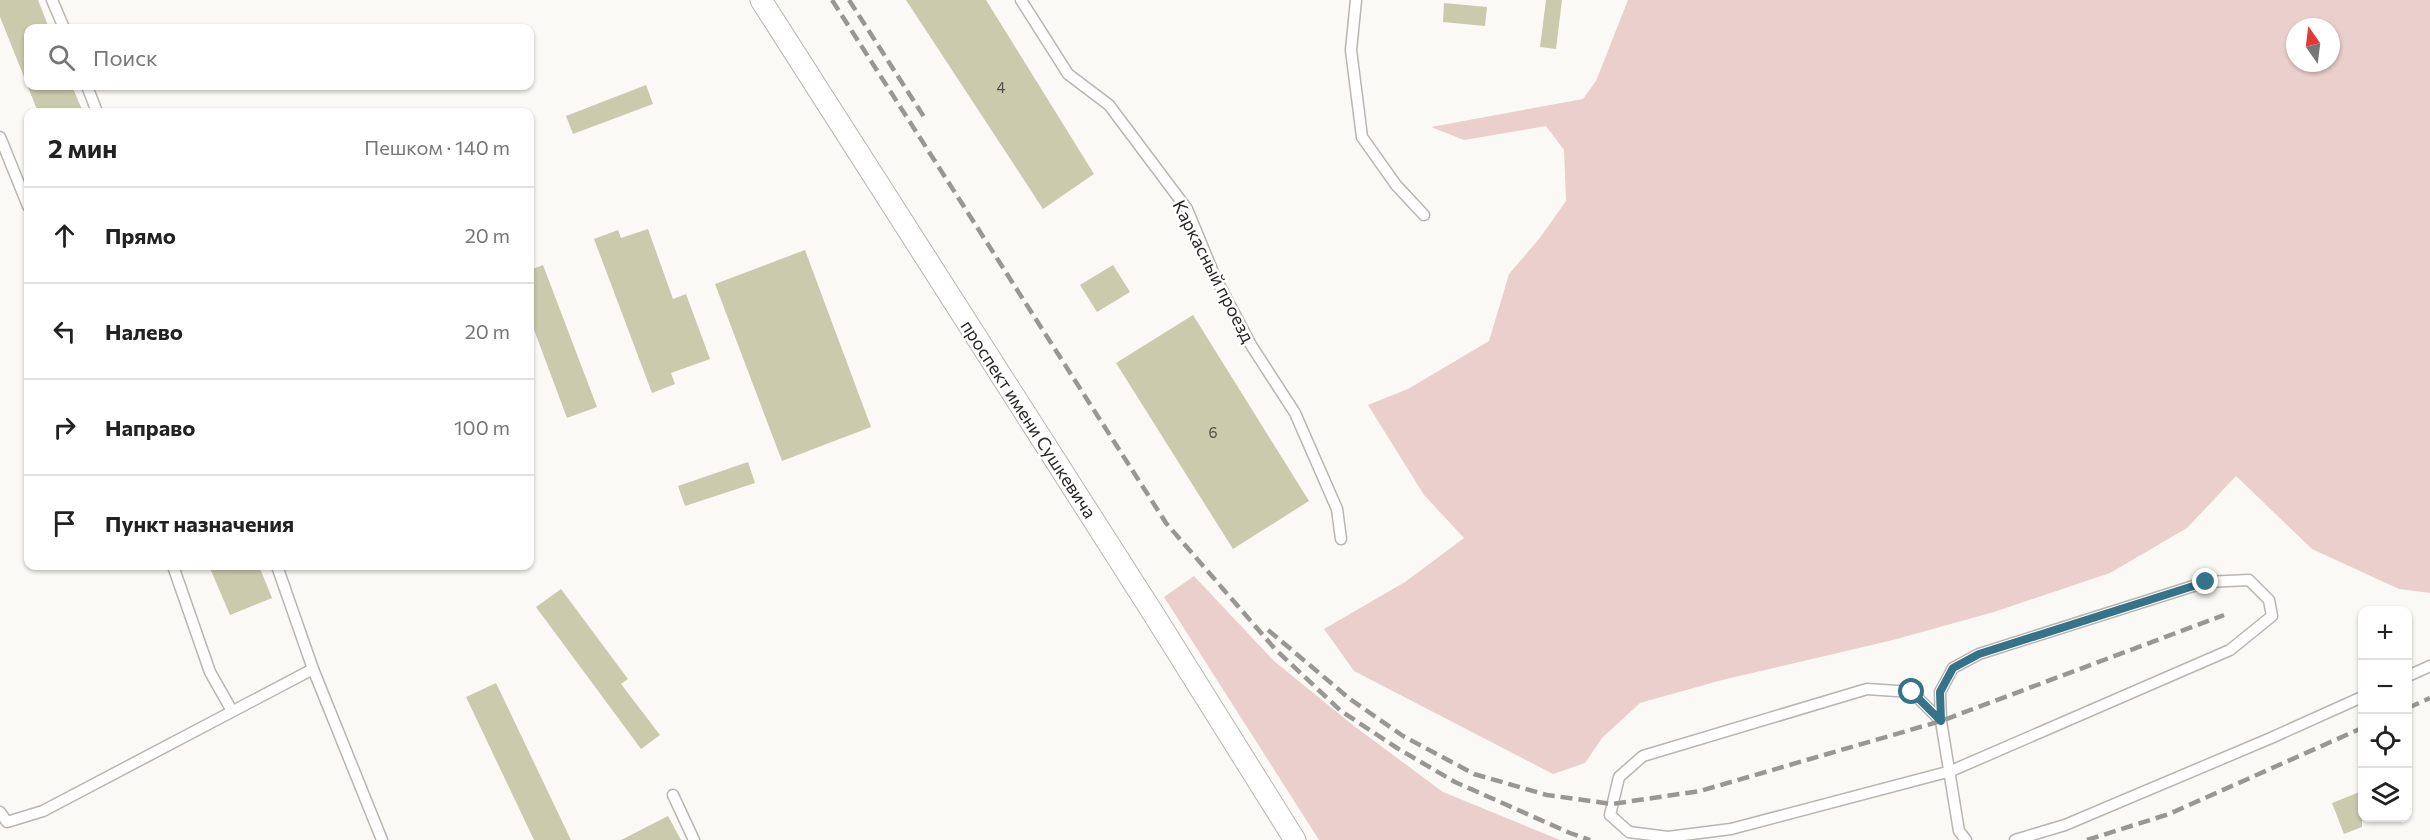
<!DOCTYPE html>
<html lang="ru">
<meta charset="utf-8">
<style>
:root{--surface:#fff;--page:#f2f2f2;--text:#222;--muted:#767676;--line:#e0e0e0}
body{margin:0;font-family:Commissioner,sans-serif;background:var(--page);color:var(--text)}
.controls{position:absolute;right:18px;bottom:18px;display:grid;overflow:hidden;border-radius:12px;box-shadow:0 2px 4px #0004}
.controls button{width:54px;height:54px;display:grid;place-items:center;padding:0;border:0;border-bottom:2px solid var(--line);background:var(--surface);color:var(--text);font:30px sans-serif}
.compass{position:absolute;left:2286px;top:18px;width:54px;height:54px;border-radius:50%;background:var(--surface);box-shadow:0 2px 4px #0004;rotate:346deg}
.stop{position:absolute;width:18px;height:18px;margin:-14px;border:4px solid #357389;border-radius:50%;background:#fff}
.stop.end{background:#357389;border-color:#fff;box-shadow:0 2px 6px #0008}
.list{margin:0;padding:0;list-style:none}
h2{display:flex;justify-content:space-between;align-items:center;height:78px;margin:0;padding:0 24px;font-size:26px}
h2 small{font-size:20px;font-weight:400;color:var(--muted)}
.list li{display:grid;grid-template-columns:39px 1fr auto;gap:18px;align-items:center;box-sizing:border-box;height:96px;padding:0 24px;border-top:2px solid var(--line)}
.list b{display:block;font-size:22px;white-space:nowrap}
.list em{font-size:20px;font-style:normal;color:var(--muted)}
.icon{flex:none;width:33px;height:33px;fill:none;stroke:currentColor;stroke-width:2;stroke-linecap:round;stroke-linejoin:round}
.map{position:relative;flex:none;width:2430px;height:840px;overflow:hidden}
.search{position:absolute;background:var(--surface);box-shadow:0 2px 4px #0004;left:24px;top:24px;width:510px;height:66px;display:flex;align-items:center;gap:15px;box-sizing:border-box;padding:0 21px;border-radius:12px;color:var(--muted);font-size:22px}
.panel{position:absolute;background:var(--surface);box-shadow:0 2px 4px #0004;left:24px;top:108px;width:510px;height:462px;border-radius:12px}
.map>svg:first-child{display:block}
</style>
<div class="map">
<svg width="2430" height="840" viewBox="0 0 2430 840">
<rect width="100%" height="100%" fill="#fbf9f5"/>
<!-- green -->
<g fill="#eacfcd" fill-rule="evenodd">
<path d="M1628 0H2430V593L2399 589 2312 549 2236 476 2187 528 2110 573 1994 612 1893 640 1722 680 1640 703 1602 738 1585 763 1553 774 1354 671 1324 629 1405 582 1464 538 1424 495 1368 405 1408 389 1489 341 1509 274 1539 239 1566 201 1564 150 1546 126 1464 140 1431 127 1583 99 1596 81ZM2295 27H2331V63H2295Z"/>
<polygon points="1194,576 1274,661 1354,726 1443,792 1560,840 1319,840 1164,597"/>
</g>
<!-- building -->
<g fill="#cacbad">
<polygon points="0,0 38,0 49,28 28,28 28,86 72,86 83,112 38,112 0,17"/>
<polygon points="906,0 986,0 1094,174 1043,209"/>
<polygon points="1546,0 1562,0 1556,49 1540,47"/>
<polygon points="1444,3 1487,7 1485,26 1443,22"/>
<polygon points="646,85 653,104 573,134 566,116"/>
<polygon points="648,229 673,299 686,294 710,359 671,373 675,384 652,393 594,239 618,230 621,238"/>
<polygon points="805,250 871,427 782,461 715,284"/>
<polygon points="543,265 597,407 567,418 530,319 530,270"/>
<polygon points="1113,265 1130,292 1097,312 1080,285"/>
<polygon points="1193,315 1309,501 1233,549 1116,363"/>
<polygon points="748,462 755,483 685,506 678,486"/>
<polygon points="209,566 259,566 272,598 230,615"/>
<polygon points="561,589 628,679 621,684 660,735 641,749 536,607"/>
<polygon points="496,683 571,840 534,840 466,697"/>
<polygon points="2362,791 2362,827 2344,834 2332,803"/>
<polygon points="668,816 681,840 621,840"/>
</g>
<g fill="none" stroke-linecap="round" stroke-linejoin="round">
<!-- lane casing -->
<g stroke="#b8b5b2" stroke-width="13">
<g id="lane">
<polyline points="52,0 64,28"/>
<polyline points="1021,0 1068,74 1109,105 1187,209 1215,277 1251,345 1295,413 1337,509 1341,539"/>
<polyline points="1356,0 1351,50 1362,137 1396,185 1424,215"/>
<polyline points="87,86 97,112"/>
<polyline points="0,137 28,206"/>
<polyline points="173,566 210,672 232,711"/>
<polyline points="277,566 313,669 382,840"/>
<polyline points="2408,676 2430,666"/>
<polyline points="1941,721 1940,692 1953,668 1979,654 2206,582 2249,580 2269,600 2272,616 2230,650 1951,771 1731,829 1668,837 1629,832 1610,815 1619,777 1643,756 1867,689 1912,692 1941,721 1959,831 1966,840"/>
<polyline points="673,795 694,840"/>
<polyline points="0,812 7,822 43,811 313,669"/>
<polyline points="2015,840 2065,825 2271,738 2362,697"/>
</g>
</g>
<!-- street casing -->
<g stroke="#b8b5b2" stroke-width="23">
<polyline id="street" points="761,0 1151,610 1295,840"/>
</g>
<!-- lane -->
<use href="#lane" stroke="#fff" stroke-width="10"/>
<!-- street -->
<use href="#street" stroke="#fff" stroke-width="21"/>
<!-- rail -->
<g stroke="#989794" stroke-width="4.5" stroke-dasharray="12 6" stroke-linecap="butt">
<polyline points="832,0 1166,523 1275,649 1341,711 1397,748 1455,782 1570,833 1590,840"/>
<polyline points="849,0 926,120"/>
<polyline points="1268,630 1350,699 1403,736 1474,774 1547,795 1612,804 1700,791 1941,721 2224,615"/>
<polyline points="2408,708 2430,698"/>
<polyline points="2087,840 2169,814 2362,728"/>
</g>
</g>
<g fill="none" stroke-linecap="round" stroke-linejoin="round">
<!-- route -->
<polyline stroke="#357389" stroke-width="8" points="1912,692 1941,721 1940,692 1953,668 1979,654 2206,582"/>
</g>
<g text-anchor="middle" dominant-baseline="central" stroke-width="5" stroke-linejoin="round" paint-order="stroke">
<!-- number labels -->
<g font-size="15" fill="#505048">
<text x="1001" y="87">4</text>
<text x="1213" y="432">6</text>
</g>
<!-- street labels -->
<g font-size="18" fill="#282726" stroke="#fff">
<text transform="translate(1214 271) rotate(63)">Каркасный проезд</text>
<text transform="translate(1029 419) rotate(57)">проспект имени Сушкевича</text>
</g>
</g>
</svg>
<div class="controls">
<button>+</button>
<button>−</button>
<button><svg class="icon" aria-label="locate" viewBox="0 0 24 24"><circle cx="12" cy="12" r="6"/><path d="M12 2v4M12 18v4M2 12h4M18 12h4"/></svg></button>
<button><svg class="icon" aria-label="layers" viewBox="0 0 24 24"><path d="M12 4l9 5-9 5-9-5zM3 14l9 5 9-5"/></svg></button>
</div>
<svg class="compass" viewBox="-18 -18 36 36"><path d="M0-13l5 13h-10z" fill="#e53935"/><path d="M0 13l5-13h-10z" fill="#767676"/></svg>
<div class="stop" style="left:1912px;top:692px"></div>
<div class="stop end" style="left:2206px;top:582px"></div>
<div class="search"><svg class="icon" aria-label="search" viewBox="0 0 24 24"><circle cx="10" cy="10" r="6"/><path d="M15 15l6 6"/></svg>Поиск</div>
<section class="panel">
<h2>2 мин<small>Пешком · 140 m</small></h2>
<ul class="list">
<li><svg class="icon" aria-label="ahead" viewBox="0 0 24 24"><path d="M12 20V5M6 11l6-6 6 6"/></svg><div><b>Прямо</b></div><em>20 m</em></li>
<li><svg class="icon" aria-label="left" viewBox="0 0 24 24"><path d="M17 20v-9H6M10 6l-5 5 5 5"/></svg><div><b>Налево</b></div><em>20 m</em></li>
<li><svg class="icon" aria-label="right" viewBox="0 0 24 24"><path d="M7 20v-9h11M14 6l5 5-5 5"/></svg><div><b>Направо</b></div><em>100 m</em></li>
<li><svg class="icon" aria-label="arrive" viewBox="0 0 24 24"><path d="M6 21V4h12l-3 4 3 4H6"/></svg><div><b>Пункт назначения</b></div></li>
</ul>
</section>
</div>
